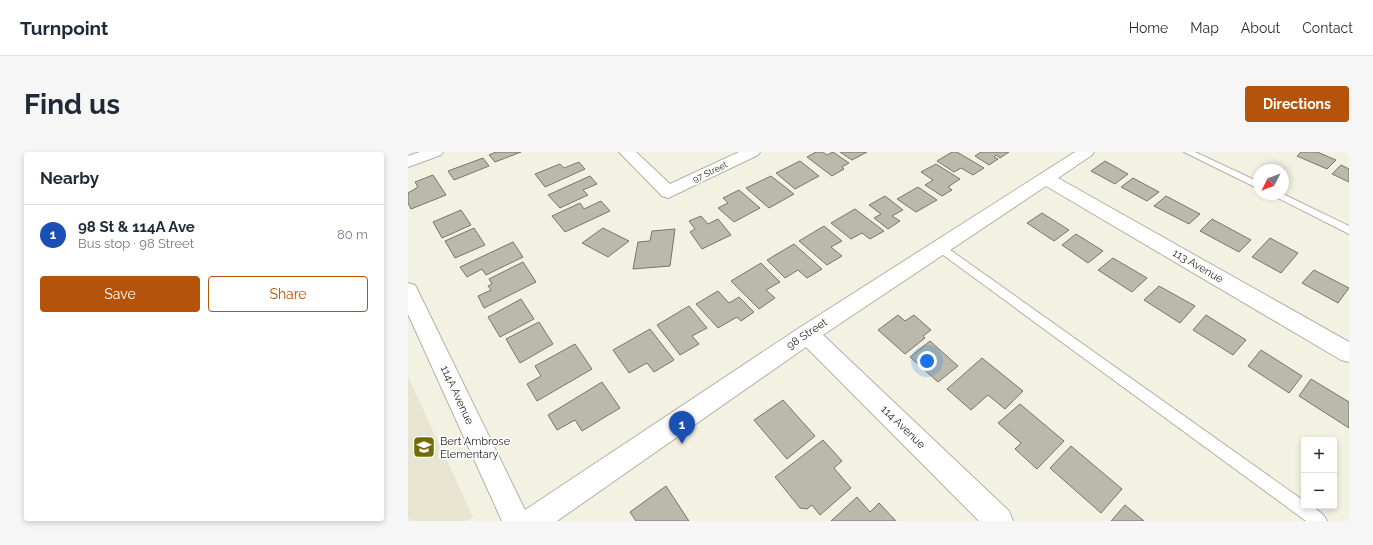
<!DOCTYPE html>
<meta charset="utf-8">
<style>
:root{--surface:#fff;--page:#f6f6f7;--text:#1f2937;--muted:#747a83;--line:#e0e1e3;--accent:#b45309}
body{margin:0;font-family:Raleway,sans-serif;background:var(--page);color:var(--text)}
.controls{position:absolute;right:12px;bottom:12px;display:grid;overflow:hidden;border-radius:4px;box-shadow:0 2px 6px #0003}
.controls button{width:36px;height:36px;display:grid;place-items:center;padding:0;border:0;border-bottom:1px solid var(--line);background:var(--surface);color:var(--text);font:20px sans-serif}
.compass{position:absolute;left:845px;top:12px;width:36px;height:36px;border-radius:50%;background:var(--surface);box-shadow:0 2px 6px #0003;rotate:228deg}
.you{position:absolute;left:519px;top:209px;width:14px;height:14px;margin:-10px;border:3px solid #fff;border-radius:50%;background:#1a73e8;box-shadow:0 0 0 6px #1a73e833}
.badge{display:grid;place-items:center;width:26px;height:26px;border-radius:50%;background:var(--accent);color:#fff;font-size:13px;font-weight:700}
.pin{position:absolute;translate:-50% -33px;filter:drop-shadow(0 1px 2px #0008)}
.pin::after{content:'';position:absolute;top:21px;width:14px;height:12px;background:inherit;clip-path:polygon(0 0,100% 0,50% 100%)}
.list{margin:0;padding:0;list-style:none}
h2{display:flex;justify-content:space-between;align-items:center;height:52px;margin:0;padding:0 16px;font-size:17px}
h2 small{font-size:13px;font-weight:400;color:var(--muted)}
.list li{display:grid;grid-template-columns:26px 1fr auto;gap:12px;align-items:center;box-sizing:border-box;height:60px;padding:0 16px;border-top:1px solid var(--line)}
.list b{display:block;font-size:15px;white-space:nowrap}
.list p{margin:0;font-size:13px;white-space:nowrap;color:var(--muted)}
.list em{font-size:13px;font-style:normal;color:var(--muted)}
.actions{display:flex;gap:8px;padding:12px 16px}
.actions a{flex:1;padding:9px 0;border:1px solid var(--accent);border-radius:4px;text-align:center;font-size:14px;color:var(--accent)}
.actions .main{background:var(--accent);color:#fff}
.map{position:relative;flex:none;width:941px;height:369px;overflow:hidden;border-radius:4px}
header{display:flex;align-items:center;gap:24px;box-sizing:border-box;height:56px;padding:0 20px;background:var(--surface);border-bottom:1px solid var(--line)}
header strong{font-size:19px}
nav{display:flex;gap:22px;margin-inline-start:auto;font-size:14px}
.intro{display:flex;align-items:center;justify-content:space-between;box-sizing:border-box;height:96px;padding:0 24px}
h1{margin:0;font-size:28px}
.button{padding:10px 18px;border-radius:4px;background:var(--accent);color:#fff;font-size:14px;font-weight:700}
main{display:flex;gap:24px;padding:0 24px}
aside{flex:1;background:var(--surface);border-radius:4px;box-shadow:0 2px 6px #0003}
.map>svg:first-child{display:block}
</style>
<header>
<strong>Turnpoint</strong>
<nav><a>Home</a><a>Map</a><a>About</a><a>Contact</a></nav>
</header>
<div class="intro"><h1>Find us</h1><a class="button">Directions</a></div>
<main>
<aside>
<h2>Nearby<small></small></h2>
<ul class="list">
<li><span class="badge" style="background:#1a4fb4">1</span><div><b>98 St &amp; 114A Ave</b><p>Bus stop · 98 Street</p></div><em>80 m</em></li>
</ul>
<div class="actions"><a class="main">Save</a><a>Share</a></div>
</aside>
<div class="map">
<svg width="941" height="369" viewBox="0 0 941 369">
<rect width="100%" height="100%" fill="#f2f1e2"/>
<!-- built -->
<polygon fill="#e7e5d0" points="0,225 65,365 59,369 0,369"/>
<!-- building -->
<g fill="#bab9ab" stroke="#777669">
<polygon points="88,0 113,0 87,10 81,3"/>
<polygon points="408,0 415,0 419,3 425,0 441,11 434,15 436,17 424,24 399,5"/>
<polygon points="432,0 459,0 444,8"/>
<polygon points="544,0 549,0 576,16 565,23 553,16 546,20 529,9"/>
<polygon points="573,0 601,0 592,6 588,3 586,5 590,7 581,13 567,4"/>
<polygon points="893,0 909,0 928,8 919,17 889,4"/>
<polygon points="75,6 81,14 46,28 40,19"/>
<polygon points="392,9 411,24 387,37 368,21"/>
<polygon points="697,9 720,22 707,32 683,19"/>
<polygon points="171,10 177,17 137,35 127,22 152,12 156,16"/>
<polygon points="528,12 552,27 540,35 544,38 534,44 517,33 525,28 513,20"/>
<polygon points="933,13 941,17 941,30 924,22"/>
<polygon points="25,23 38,43 3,57 0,51 0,41 10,35 7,30"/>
<polygon points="182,24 189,32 175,38 180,43 152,56 140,43"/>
<polygon points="363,24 386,42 361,56 338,36"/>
<polygon points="725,26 751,40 739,49 713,35"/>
<polygon points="510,35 529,48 508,60 489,47"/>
<polygon points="331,38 352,56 326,70 310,56 320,51 315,46"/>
<polygon points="477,44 495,58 484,64 492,69 480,77 466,66 473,62 461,53"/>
<polygon points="758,44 792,62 781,72 746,54"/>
<polygon points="193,49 202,59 157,80 144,64 172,51 176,57"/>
<polygon points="447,57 476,79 462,87 454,81 443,87 423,71"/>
<polygon points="53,58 63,73 34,86 25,70"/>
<polygon points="634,61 661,78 646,89 619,71"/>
<polygon points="293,64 300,72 310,67 323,83 294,97 282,80 287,77 281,69"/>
<polygon points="804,67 843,88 831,100 792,79"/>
<polygon points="416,74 434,89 423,95 434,104 419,113 391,89"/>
<polygon points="66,76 77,93 47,106 37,89"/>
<polygon points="195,76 221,89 200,105 174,91"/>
<polygon points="267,77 262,114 225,117 230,90 242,89 244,79"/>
<polygon points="668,82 695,99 680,111 654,93"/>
<polygon points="862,86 890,101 873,121 844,105"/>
<polygon points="105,90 115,105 78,123 74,117 59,125 52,115"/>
<polygon points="386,92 414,117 399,126 390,118 377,126 359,108"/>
<polygon points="705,106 739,126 724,140 690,118"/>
<polygon points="115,110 128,130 76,156 70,144 83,138 80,134 84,132 81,127"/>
<polygon points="353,111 372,130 358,138 367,146 351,157 323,129"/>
<polygon points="906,118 941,136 930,151 894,131"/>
<polygon points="751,134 787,154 772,171 736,148"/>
<polygon points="310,139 321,151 331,145 346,160 333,169 329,165 310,176 288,152"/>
<polygon points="113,147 126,167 92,185 80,165"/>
<polygon points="281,154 299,176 284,184 291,192 272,203 249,173"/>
<polygon points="490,163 497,169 506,163 523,178 515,184 517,186 497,202 470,178"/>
<polygon points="798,163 838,188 825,203 785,178"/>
<polygon points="131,170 145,192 112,211 98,187"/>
<polygon points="242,177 266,208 246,220 239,211 221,221 205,198"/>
<polygon points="522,189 550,214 530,230 502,205"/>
<polygon points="167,192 184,217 129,249 119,232 133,224 127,214"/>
<polygon points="853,198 894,224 881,241 840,214"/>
<polygon points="574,206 615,239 597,257 580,243 563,258 539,237"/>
<polygon points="903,227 941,250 941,276 891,244"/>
<polygon points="194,230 212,256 174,279 167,268 149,278 140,263"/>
<polygon points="375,248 407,284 379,307 346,268"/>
<polygon points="612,252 656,289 629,317 607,297 613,291 590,271"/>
<polygon points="415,288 434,309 426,316 443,336 412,363 404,353 399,357 392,356 367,325"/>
<polygon points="663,294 714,337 693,361 642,316"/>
<polygon points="258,334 281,369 228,369 222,360"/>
<polygon points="449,345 462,360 471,351 488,369 423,369"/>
<polygon points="717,353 736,369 703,369"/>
</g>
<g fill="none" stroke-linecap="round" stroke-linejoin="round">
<!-- service casing -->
<g stroke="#b3b2a4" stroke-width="2">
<g id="service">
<polygon points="776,0 787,0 851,30 851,37"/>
<polygon points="862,42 875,42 941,74 941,82"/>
<path d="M531 90 896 349V354C905 354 915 360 919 369H898L527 97 526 94Z"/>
</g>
</g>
<!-- minor casing -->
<g stroke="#b3b2a4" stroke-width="2">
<g id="minor">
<polygon points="12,0 35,0 33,3 0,15 0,4"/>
<polygon points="211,0 228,0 262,32 331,0 352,0 350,3 260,46 254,44"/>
<polygon points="667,0 686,0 684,3 650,26 941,190 941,210 933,208 638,34 415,183 601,359 605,369 571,369 398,195 149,369 94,369 0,162 0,131 7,133 10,139 117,358 391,176"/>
</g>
</g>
<!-- service -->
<use href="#service" fill="#fff" fill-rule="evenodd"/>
<!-- minor -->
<use href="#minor" fill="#fff" fill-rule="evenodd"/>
</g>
<!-- icons -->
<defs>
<g id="school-square" transform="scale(1.15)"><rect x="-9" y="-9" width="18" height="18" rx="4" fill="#736b05" stroke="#fff"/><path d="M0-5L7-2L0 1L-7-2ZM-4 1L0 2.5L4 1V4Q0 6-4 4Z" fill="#fff"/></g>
</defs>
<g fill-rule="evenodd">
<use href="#school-square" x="16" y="295"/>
</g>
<g text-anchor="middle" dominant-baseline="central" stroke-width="3.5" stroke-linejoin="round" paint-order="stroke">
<!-- far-street labels -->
<g font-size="9" fill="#2b2b25" stroke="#fff">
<text transform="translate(302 20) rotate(-26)">97 Street</text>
</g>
<!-- street labels -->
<g font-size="11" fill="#2b2b25" stroke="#fff">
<text transform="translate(790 114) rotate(30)">113 Avenue</text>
<text transform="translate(399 182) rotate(-34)">98 Street</text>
<text transform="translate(49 243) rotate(65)">114A Avenue</text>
<text transform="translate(495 275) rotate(44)">114 Avenue</text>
</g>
<!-- poi labels -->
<g font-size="11" fill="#2b2b25" stroke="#fff" text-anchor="start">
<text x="32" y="289">Bert Ambrose<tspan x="32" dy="13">Elementary</tspan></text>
</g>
</g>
</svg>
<div class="controls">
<button>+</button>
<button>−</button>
</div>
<svg class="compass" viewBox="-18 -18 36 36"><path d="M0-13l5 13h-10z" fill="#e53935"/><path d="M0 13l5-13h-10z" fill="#747a83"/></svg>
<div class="you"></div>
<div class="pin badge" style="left:274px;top:292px;background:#1a4fb4">1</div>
</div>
</main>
